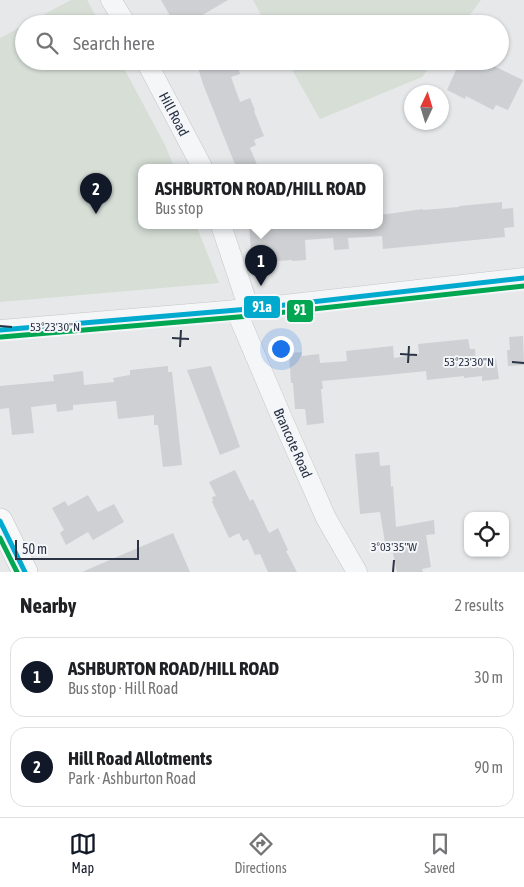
<!DOCTYPE html>
<meta charset="utf-8">
<style>
:root{--surface:#fff;--page:#f6f6f6;--text:#202124;--muted:#757577;--line:#e0e0e0;--accent:#111827}
body{margin:0;font-family:"Asap Condensed",sans-serif;background:var(--page);color:var(--text)}
.controls{position:absolute;right:15px;bottom:15px;display:grid;overflow:hidden;border-radius:10px;box-shadow:0 1px 4px #0004}
.controls button{width:45px;height:45px;display:grid;place-items:center;padding:0;border:0;border-bottom:1px solid var(--line);background:var(--surface);color:var(--text);font:25px sans-serif}
.compass{position:absolute;left:404px;top:85px;width:45px;height:45px;border-radius:50%;background:var(--surface);box-shadow:0 1px 4px #0004;rotate:4deg}
.scale{position:absolute;left:15px;bottom:12px;width:124px;box-sizing:border-box;padding-left:5px;border:2px solid #2b3445;border-top:0;font-size:14px;line-height:18px;white-space:nowrap;color:#2b3445;-webkit-text-stroke:4px #f4f6f9;paint-order:stroke}
.you{position:absolute;left:280px;top:348px;width:18px;height:18px;margin:-12px;border:4px solid #fff;border-radius:50%;background:#1a73e8;box-shadow:0 0 0 8px #1a73e833}
.badge{display:grid;place-items:center;width:32px;height:32px;border-radius:50%;background:var(--accent);color:#fff;font-size:16px;font-weight:700}
.pin{position:absolute;translate:-50% -41px;filter:drop-shadow(0 1px 2px #0008)}
.pin::after{content:'';position:absolute;top:26px;width:18px;height:15px;background:inherit;clip-path:polygon(0 0,100% 0,50% 100%)}
.popup{position:absolute;left:138px;top:164px;width:245px;height:65px;box-sizing:border-box;display:grid;place-content:center;border-radius:10px;background:var(--surface);filter:drop-shadow(0 1px 4px #0005);font-size:16px;white-space:nowrap;color:var(--muted)}
.popup b{font-size:19px;color:var(--text)}
.popup::after{content:'';position:absolute;left:50%;top:100%;margin-left:-10px;border:10px solid transparent;border-top-color:var(--surface)}
.list{margin:0;padding:0;list-style:none}
h2{display:flex;justify-content:space-between;align-items:center;height:65px;margin:0;padding:0 20px;font-size:21px}
h2 small{font-size:16px;font-weight:400;color:var(--muted)}
.list li{display:grid;grid-template-columns:32px 1fr auto;gap:15px;align-items:center;box-sizing:border-box;height:80px;margin:0 10px 10px;padding:0 10px;border:1px solid var(--line);border-radius:15px}
.list b{display:block;font-size:19px;white-space:nowrap}
.list p{margin:0;font-size:16px;white-space:nowrap;color:var(--muted)}
.list em{font-size:16px;font-style:normal;color:var(--muted)}
.icon{flex:none;width:28px;height:28px;fill:none;stroke:currentColor;stroke-width:2;stroke-linecap:round;stroke-linejoin:round}
.map{position:relative;flex:none;width:524px;height:572px;overflow:hidden}
.search{position:absolute;background:var(--surface);box-shadow:0 1px 4px #0004;left:15px;right:15px;top:15px;height:55px;display:flex;align-items:center;gap:12px;box-sizing:border-box;padding:0 18px;border-radius:28px;color:var(--muted);font-size:19px}
.sheet{height:245px;background:var(--surface)}
nav{display:flex;justify-content:space-around;align-items:center;box-sizing:border-box;height:70px;border-top:1px solid var(--line);background:var(--surface);font-size:14px;color:var(--muted)}
nav a{display:grid;justify-items:center;gap:2px}
nav .on{color:var(--accent)}
.map>svg:first-child{display:block}
</style>
<div class="map">
<svg width="524" height="572" viewBox="0 0 524 572">
<rect width="100%" height="100%" fill="#e6e8ea"/>
<!-- green -->
<g fill="#d6ded6">
<polygon points="71,0 87,0 100,24 26,24"/>
<polygon points="253,0 481,0 463,24 266,24"/>
<polygon points="24,25 24,61 120,61 165,145 174,167 142,167 142,225 196,225 219,283 0,302 0,38"/>
<polygon points="287,61 434,61 422,77 320,119"/>
</g>
<!-- building -->
<g fill="#ced0d3">
<polygon points="161,0 228,0 199,17 203,24 175,24"/>
<polygon points="196,61 236,61 240,74 231,77 240,102 250,98 255,110 254,111 264,136 254,140 256,145 250,148 258,167 236,167 203,84"/>
<polygon points="460,61 483,61 523,80 508,110 496,105 493,110 466,96 465,99 447,90"/>
<polygon points="502,202 502,209 513,208 514,227 504,228 505,237 383,249 382,236 348,238 349,249 334,250 333,238 305,240 306,260 292,261 292,260 252,263 249,225 381,225 380,215 423,209 423,210 459,207 459,206"/>
<polygon points="523,336 524,365 508,366 507,350 510,350 509,337"/>
<polygon points="468,339 470,349 475,349 476,362 496,359 499,379 482,381 482,376 464,378 464,376 427,380 426,371 387,375 322,381 323,389 321,389 324,423 307,425 305,409 295,409 293,383 291,383 289,353 302,352 302,356 319,354 320,363 347,361 346,351 393,346 394,358 419,354 418,344"/>
<polygon points="168,366 168,372 172,372 182,465 163,467 158,425 154,425 154,415 118,419 116,401 73,405 73,410 57,412 56,404 31,407 34,433 12,435 9,408 0,409 0,386 54,381 53,375 83,371 84,385 114,382 113,378 130,375 130,370"/>
<polygon points="211,366 240,447 220,455 187,370"/>
<polygon points="379,452 380,466 390,465 391,487 393,486 396,527 434,520 435,534 426,535 431,567 422,569 423,572 397,572 392,548 386,549 380,512 360,514 355,454"/>
<polygon points="235,470 250,501 253,499 269,533 278,528 288,550 286,551 297,572 268,572 260,554 255,555 248,539 243,541 239,533 229,538 212,502 213,501 212,497 216,496 209,482"/>
<polygon points="88,495 98,512 114,504 124,522 93,540 88,532 66,545 60,533 64,530 52,508 65,501 68,506"/>
<polygon points="173,533 190,572 82,572 112,559"/>
</g>
<g fill="none" stroke-linecap="round" stroke-linejoin="round">
<!-- minor casing -->
<g stroke="#c4c6c8" stroke-width="21">
<g id="minor">
<polyline points="111,0 126,24"/>
<polyline points="146,61 202,167"/>
<polyline points="221,225 249,309"/>
<polyline points="236,310 281,416 326,518 357,572"/>
<polyline points="0,330 249,309 524,278"/>
</g>
</g>
<!-- major casing -->
<g stroke="#c2c5c8" stroke-width="26">
<polyline id="major" points="0,521 25,572"/>
</g>
<!-- minor -->
<use href="#minor" stroke="#f5f6f7" stroke-width="20"/>
<!-- major -->
<use href="#major" stroke="#f8f8f8" stroke-width="25"/>
<!-- bus-1 casing -->
<g stroke="#f4f6f9" stroke-width="9">
<g id="bus-1">
<polyline points="0,330 249,309 524,278"/>
<polyline points="0,521 25,572"/>
</g>
</g>
<!-- bus-2 casing -->
<g stroke="#f4f6f9" stroke-width="9">
<g id="bus-2">
<polyline points="1,337 250,316 524,286"/>
<polyline points="0,538 17,572"/>
</g>
</g>
<!-- bus-1 -->
<use href="#bus-1" stroke="#00a9ce" stroke-width="5"/>
<!-- bus-2 -->
<use href="#bus-2" stroke="#00a651" stroke-width="5"/>
</g>
<!-- ticks -->
<path fill="none" stroke="#2b3445" stroke-width="2" d="M0 326 12 327M172 338 189 339M180 347 181 330M400 354 417 355M512 362 524 363M408 363 409 346M393 572 394 560"/>
<g text-anchor="middle" dominant-baseline="central" stroke-width="4" stroke-linejoin="round" paint-order="stroke">
<!-- street labels -->
<g font-size="14" fill="#2b3445" stroke="#f4f6f9">
<text transform="translate(174 114) rotate(62)">Hill Road</text>
<text transform="translate(293 443) rotate(66)">Brancote Road</text>
</g>
</g>
<g font-size="12" text-anchor="middle" fill="#2b3445" stroke="#f4f6f9" stroke-width="4" stroke-linejoin="round" paint-order="stroke">
<text x="55" y="331">53°23'30"N</text>
<text x="469" y="366">53°23'30"N</text>
<text x="394" y="551">3°03'35"W</text>
</g>
<g stroke="#f4f6f9" stroke-width="2">
<rect x="243" y="295" width="38" height="24" rx="5" fill="#00a9ce"/>
<rect x="286" y="299" width="28" height="24" rx="5" fill="#00a651"/>
</g>
<g font-size="14" text-anchor="middle" font-weight="bold" fill="#fff">
<text x="262" y="312">91a</text>
<text x="300" y="315">91</text>
</g>
</svg>
<div class="controls">
<button><svg class="icon" aria-label="locate" viewBox="0 0 24 24"><circle cx="12" cy="12" r="6"/><path d="M12 2v4M12 18v4M2 12h4M18 12h4"/></svg></button>
</div>
<svg class="compass" viewBox="-18 -18 36 36"><path d="M0-13l5 13h-10z" fill="#e53935"/><path d="M0 13l5-13h-10z" fill="#757577"/></svg>
<div class="scale">50 m</div>
<div class="you"></div>
<div class="pin badge" style="left:261px;top:286px">1</div>
<div class="popup"><b>ASHBURTON ROAD/HILL ROAD</b>Bus stop</div>
<div class="pin badge" style="left:96px;top:214px">2</div>
<div class="search"><svg class="icon" aria-label="search" viewBox="0 0 24 24"><circle cx="10" cy="10" r="6"/><path d="M15 15l6 6"/></svg>Search here</div>
</div>
<section class="sheet">
<h2>Nearby<small>2 results</small></h2>
<ul class="list">
<li><span class="badge">1</span><div><b>ASHBURTON ROAD/HILL ROAD</b><p>Bus stop · Hill Road</p></div><em>30 m</em></li>
<li><span class="badge">2</span><div><b>Hill Road Allotments</b><p>Park · Ashburton Road</p></div><em>90 m</em></li>
</ul>
</section>
<nav>
<a class="on"><svg class="icon" aria-label="map" viewBox="0 0 24 24"><path d="M3 6l6-2 6 2 6-2v14l-6 2-6-2-6 2zM9 4v14M15 6v14"/></svg>Map</a>
<a><svg class="icon" aria-label="directions" viewBox="0 0 24 24"><path d="M12 3l9 9-9 9-9-9zM9 14v-3h6M13 9l2 2-2 2"/></svg>Directions</a>
<a><svg class="icon" aria-label="saved" viewBox="0 0 24 24"><path d="M7 4h10v16l-5-4-5 4z"/></svg>Saved</a>
</nav>
